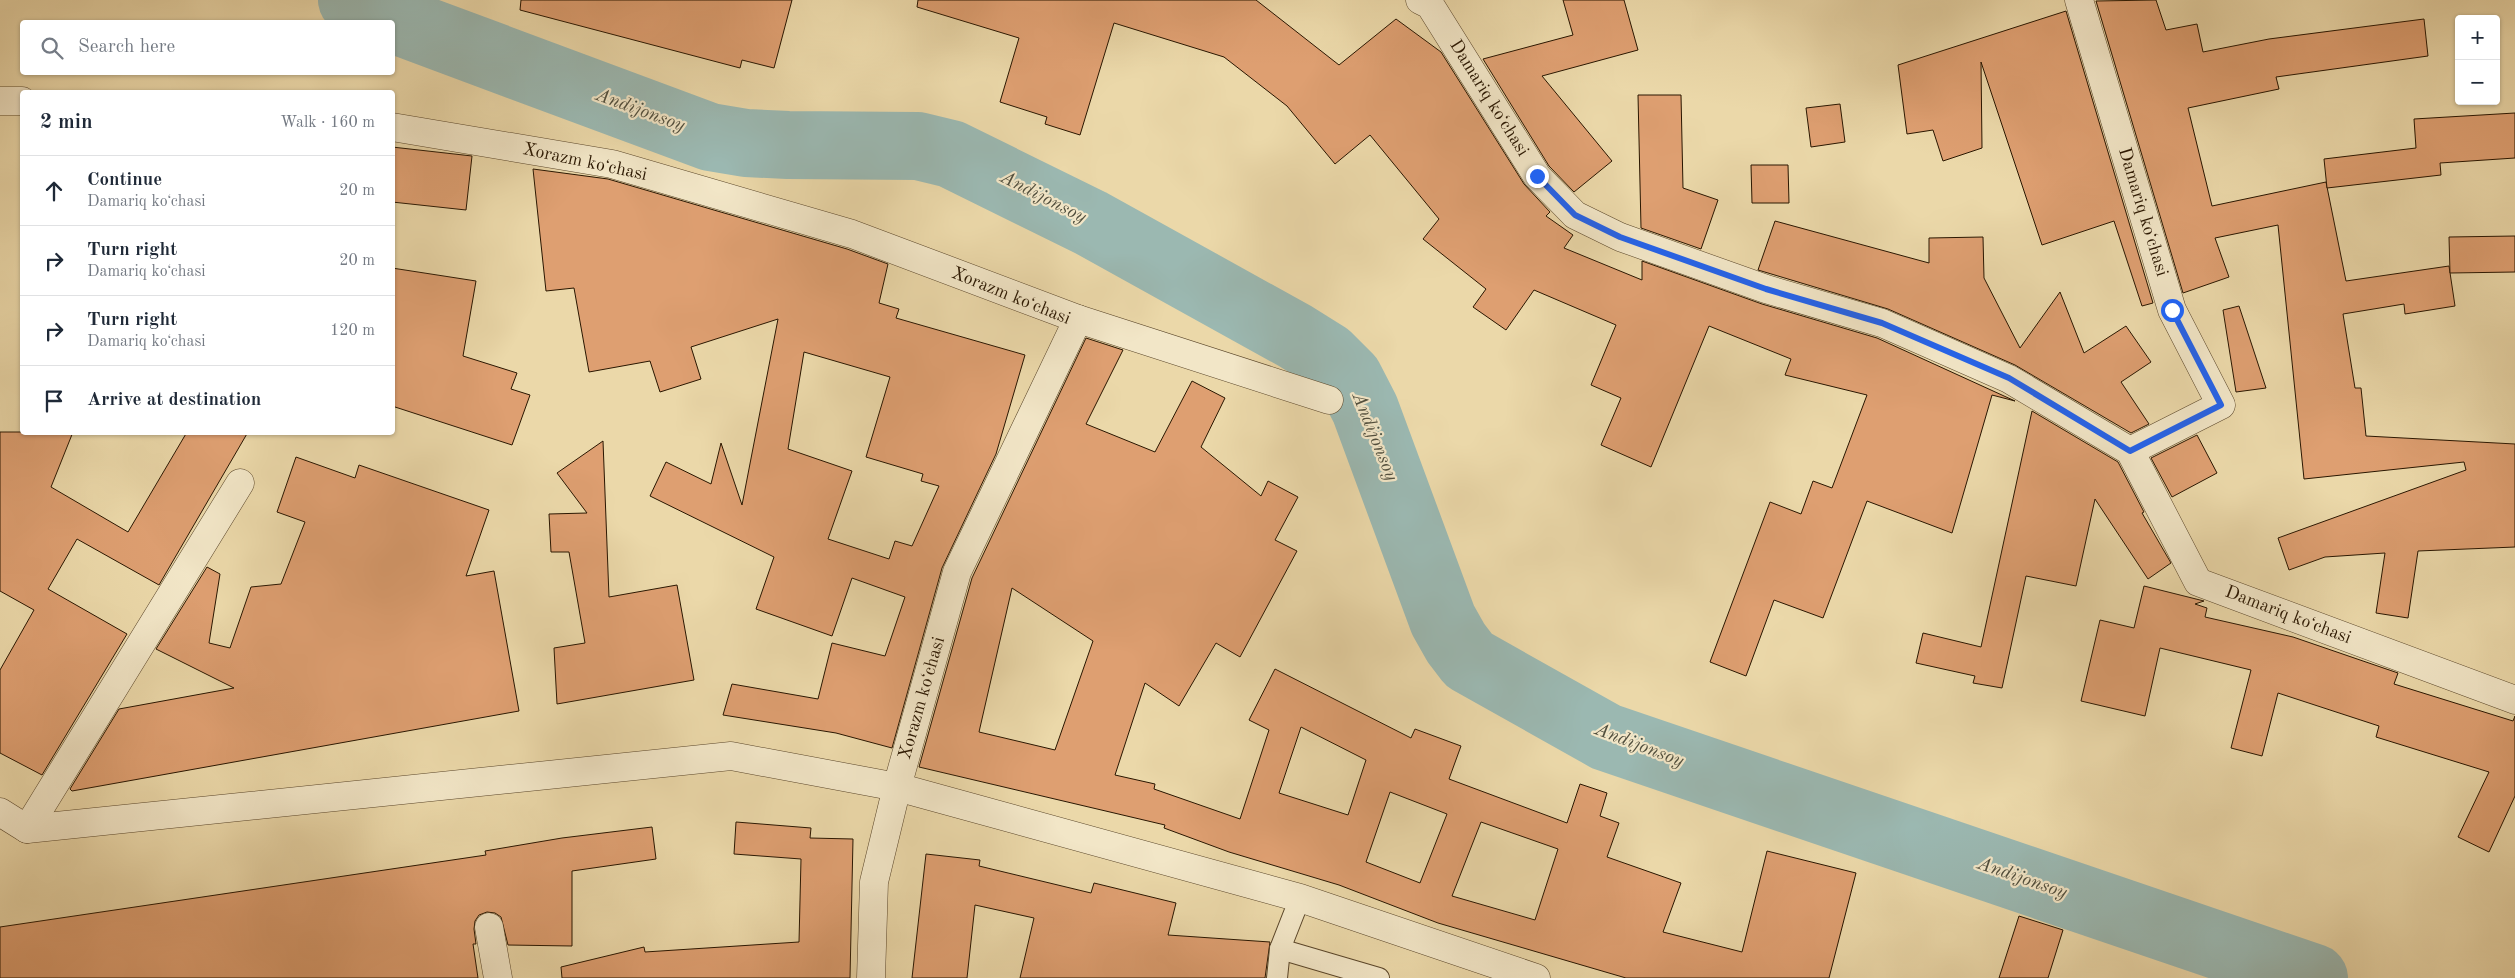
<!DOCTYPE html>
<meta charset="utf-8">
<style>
:root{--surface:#fff;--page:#f6f6f7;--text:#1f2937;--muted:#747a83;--line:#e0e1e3}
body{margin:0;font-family:"Old Standard TT",serif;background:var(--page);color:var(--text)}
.controls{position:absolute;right:15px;top:15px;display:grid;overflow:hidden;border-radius:5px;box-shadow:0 1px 4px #0004}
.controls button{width:45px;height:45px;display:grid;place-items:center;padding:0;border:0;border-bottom:1px solid var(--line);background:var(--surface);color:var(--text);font:25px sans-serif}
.stop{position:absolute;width:15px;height:15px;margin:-11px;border:4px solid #2563eb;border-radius:50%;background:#fff}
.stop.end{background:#2563eb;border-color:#fff;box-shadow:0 1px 5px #0008}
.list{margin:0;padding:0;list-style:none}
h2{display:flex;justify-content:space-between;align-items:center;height:65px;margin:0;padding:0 20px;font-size:21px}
h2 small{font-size:16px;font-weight:400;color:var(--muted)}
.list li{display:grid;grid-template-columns:32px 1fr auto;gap:15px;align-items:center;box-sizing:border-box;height:70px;padding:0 20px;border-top:1px solid var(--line)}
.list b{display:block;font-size:19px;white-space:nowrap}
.list p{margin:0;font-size:16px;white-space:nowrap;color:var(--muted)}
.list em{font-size:16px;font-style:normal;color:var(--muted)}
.icon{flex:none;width:28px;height:28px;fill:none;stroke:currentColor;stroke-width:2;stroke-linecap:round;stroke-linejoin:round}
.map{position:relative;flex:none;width:2515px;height:978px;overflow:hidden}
.search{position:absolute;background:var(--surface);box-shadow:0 1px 4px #0004;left:20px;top:20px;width:375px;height:55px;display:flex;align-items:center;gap:12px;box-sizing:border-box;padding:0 18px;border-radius:5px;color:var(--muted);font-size:19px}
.panel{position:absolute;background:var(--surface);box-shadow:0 1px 4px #0004;left:20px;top:90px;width:375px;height:345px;border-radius:5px}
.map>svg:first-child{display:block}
</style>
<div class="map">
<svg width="2515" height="978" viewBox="0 0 2515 978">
<rect width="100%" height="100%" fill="#ebd8a9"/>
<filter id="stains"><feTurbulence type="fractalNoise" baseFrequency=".004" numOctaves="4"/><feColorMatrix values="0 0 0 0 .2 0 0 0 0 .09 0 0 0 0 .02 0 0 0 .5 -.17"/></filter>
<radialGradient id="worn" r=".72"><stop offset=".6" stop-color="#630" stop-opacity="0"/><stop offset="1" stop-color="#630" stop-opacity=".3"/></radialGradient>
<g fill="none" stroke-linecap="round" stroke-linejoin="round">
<!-- river -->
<polyline stroke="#9bb8b1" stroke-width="68" points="352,0 363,8 710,137 746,143 788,145 918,146 951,154 1091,223 1295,336 1327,356 1349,378 1365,409 1443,620 1456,643 1469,660 1606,737 2314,978"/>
</g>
<!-- building -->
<g fill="#de9f71" stroke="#291600" fill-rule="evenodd">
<polygon points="521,0 792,0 774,68 742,60 740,68 520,10"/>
<polygon points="918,0 1256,0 1339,65 1396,19 1441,52 1524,184 1550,212 1546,216 1573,235 1564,248 1642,280 1642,261 1762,304 1877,338 2015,401 1992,395 1952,533 1867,501 1823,618 1774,600 1746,676 1710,662 1770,502 1801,514 1813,481 1832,488 1867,395 1785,375 1791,359 1709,326 1651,467 1601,445 1621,398 1591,385 1616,325 1534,290 1506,330 1473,307 1486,289 1423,239 1439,219 1370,135 1335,164 1287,106 1224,57 1114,23 1080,135 1045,124 1047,117 1000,102 1019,38 917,7"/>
<polygon points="1563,0 1624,0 1638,50 1542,76 1612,161 1574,192 1549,166 1483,59 1573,35"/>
<polygon points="2156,0 2166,30 2197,24 2203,52 2269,39 2424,19 2428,56 2276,77 2279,89 2188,108 2212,206 2326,182 2346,281 2449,266 2455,306 2405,314 2404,304 2343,314 2355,388 2361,388 2366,436 2515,444 2515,547 2418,551 2408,618 2376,613 2385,553 2325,557 2289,570 2278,538 2466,470 2464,462 2304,479 2278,225 2215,238 2229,277 2183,293 2096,1"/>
<polygon points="2066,11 2153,303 2142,306 2114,221 2042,245 1981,62 1982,148 1943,161 1933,130 1907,134 1898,65"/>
<polygon points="1638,95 1681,95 1683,188 1718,200 1701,249 1641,228"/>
<polygon points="1840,104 1845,142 1811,147 1806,108"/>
<polygon points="2515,113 2515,158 2440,163 2441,175 2327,188 2324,159 2416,148 2414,119"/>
<polygon points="392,147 472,156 466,210 392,202"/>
<polygon points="1751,165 1788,165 1789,203 1752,203"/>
<path d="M533 169 608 179 847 249 888 264 879 303 899 309 896 318 1025 355 996 454 942 568 892 748 836 733 723 715 732 684 818 699 832 643 885 656 905 597 852 578 832 636 756 609 774 557 650 496 666 462 711 484 721 443 742 505 778 319 691 347 701 379 660 392 650 361 589 372 574 288 546 291ZM804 352 890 377 866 457 923 474 921 481 939 486 912 546 895 541 889 559 828 539 852 471 788 449Z"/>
<polygon points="1775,221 1929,263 1929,238 1983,237 1984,278 2020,348 2060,292 2084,353 2126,326 2151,362 2121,382 2149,424 2131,433 2015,365 1888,309 1758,270"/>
<polygon points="2515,236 2515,272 2450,273 2449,237"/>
<polygon points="392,268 476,281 463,356 517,373 511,389 530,395 512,445 392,406"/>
<polygon points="2239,306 2266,388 2236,392 2223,310"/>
<path d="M1086 338 1123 350 1086 424 1155 452 1192 381 1225 398 1201 447 1261 496 1268 481 1298 497 1275 540 1297 551 1240 657 1216 643 1179 706 1145 683 1115 775 1155 784 1154 789 1240 819 1269 730 1249 720 1275 669 1411 738 1415 729 1461 746 1449 779 1567 823 1580 784 1607 793 1600 816 1619 823 1607 857 1681 883 1663 932 1742 952 1767 851 1856 873 1829 978H1626L1438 923 1339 885 1229 852 1164 828 1165 825 919 767 972 578ZM1012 588 1093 641 1055 750 979 732ZM1301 727 1366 760 1348 815 1279 793ZM1390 792 1447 814 1420 883 1366 862ZM1481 822 1558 849 1535 920 1452 896Z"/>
<polygon points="2032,411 2118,462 2144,512 2142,513 2171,563 2148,579 2095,499 2076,586 2026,576 2002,688 1973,683 1975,676 1916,663 1923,633 1981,647"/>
<polygon points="0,432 73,432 51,487 128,532 187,432 248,432 159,585 77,539 48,589 127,634 42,775 0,753 0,670 34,610 0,591"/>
<polygon points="2197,435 2217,473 2172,497 2151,458"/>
<polygon points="603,441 609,597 677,585 694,680 557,704 554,648 585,643 569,552 551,552 549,514 587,513 557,473"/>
<polygon points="296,457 355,478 359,465 489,510 466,576 494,571 519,711 72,791 70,789 119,709 234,688 156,649 207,567 220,574 209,643 230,648 251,587 281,584 305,522 277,512"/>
<polygon points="2144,586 2204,601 2195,604 2207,608 2205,617 2293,637 2398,673 2394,684 2513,721 2515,716 2515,796 2489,852 2458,837 2489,772 2376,737 2379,726 2278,693 2262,756 2231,748 2251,670 2160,648 2145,716 2081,701 2100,620 2134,628"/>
<polygon points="736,822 811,828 810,838 853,839 850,978 562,978 561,967 644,947 645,952 799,942 801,859 734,854"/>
<polygon points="652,827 656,859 572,871 572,946 508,945 501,917 495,913 487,912 479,915 475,921 474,929 476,944 473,944 478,978 0,978 0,927 486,855 485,851 562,838"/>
<polygon points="926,854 980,860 979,866 1091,893 1094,883 1176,903 1168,935 1270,942 1265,978 1020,978 1034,918 975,905 967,978 912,978"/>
<polygon points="2019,916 2063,930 2048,978 1999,978"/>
</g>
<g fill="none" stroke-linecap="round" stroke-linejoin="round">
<!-- service casing -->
<g stroke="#5a462a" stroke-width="22">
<g id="service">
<polyline points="1280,949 1379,978"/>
<polyline points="1277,978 1280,949 1300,898"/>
</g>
</g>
<!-- minor casing -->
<g stroke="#5a462a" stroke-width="29">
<g id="minor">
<polyline points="1420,0 1430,5 1537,176 1575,215 1620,237 1766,289 1882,323 2009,379 2130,451 2198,582 2515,700"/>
<polyline points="2079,0 2172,310 2221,405 2130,451"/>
<polyline points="0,101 22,101"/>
<polyline points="392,127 612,164 852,234 1078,319 957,572 897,787 874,882 871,978"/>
<polyline points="1078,319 1329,400"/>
<polyline points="0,812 27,829 731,756 897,787 1300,898 1536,978"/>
<polyline points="27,829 240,483"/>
<polyline points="489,927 498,978"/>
</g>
</g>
<!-- service -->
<use href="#service" stroke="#f2e6c7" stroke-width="20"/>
<!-- minor -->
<use href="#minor" stroke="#f2e6c7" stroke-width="28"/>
</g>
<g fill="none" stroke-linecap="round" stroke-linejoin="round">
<!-- route -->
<polyline stroke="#2563eb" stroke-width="6" points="1537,176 1575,215 1620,237 1766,289 1882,323 2009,378 2130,451 2221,405 2172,310"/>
</g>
<g text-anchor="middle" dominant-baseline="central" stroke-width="4.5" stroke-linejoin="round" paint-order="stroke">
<!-- street labels -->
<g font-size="18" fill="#291600" stroke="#f2e6c7">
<text transform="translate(1489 98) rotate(58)">Damariq koʻchasi</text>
<text transform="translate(585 162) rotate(12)">Xorazm koʻchasi</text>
<text transform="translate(2143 212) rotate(73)">Damariq koʻchasi</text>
<text transform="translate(1011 296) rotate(22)">Xorazm koʻchasi</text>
<text transform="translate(2288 615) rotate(21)">Damariq koʻchasi</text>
<text transform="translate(922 698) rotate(-74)">Xorazm koʻchasi</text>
</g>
<!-- water labels -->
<g font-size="19" font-style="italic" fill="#514f3e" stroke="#f2e6c7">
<text transform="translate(640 111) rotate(20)">Andijonsoy</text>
<text transform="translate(1043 198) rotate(27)">Andijonsoy</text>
<text transform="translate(1374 437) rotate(68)">Andijonsoy</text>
<text transform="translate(1639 746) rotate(21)">Andijonsoy</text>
<text transform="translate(2022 879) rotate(19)">Andijonsoy</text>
</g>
</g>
<rect width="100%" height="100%" filter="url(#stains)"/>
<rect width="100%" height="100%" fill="url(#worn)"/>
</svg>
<div class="controls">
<button>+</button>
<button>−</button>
</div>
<div class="stop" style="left:2172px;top:310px"></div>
<div class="stop end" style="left:1537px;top:176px"></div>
<div class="search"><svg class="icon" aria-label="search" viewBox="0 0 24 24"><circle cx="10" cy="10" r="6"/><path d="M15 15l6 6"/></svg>Search here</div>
<section class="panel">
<h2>2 min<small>Walk · 160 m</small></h2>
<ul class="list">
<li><svg class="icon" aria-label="ahead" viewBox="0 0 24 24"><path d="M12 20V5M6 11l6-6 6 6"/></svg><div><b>Continue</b><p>Damariq koʻchasi</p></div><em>20 m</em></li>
<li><svg class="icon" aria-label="right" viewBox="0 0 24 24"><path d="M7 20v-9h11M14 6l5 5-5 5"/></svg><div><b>Turn right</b><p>Damariq koʻchasi</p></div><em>20 m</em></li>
<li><svg class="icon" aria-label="right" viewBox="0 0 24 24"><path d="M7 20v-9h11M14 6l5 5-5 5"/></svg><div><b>Turn right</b><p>Damariq koʻchasi</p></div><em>120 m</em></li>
<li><svg class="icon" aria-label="arrive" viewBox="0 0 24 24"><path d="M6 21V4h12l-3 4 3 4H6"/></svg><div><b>Arrive at destination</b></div></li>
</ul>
</section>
</div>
